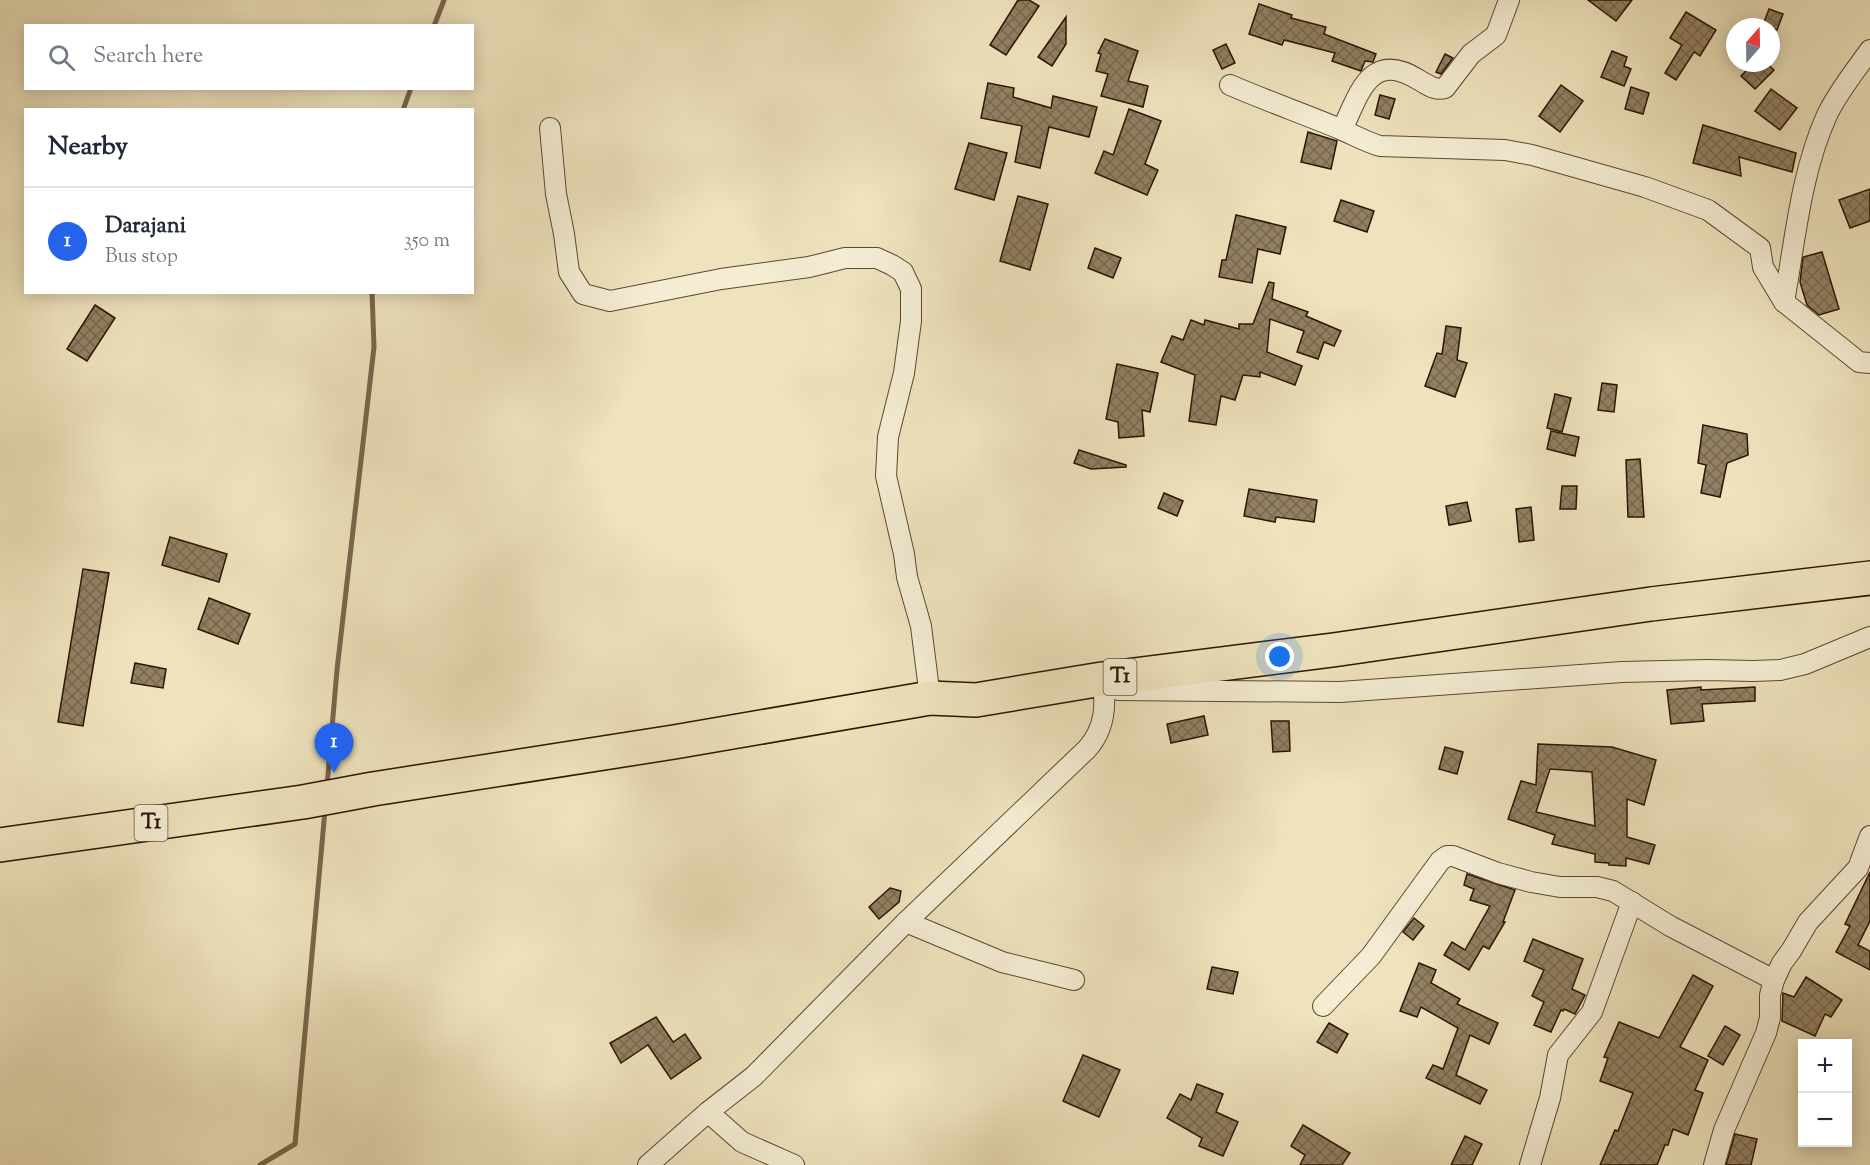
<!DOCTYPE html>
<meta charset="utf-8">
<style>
:root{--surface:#fff;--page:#f6f6f7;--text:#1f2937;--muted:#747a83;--line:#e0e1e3;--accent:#2563eb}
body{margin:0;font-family:"Sorts Mill Goudy",serif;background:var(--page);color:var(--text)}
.controls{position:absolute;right:18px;bottom:18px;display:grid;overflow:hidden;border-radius:0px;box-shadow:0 3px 15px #0003}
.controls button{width:54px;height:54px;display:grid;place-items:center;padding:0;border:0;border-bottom:2px solid var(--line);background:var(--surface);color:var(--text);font:30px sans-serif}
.compass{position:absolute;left:1726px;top:18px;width:54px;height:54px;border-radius:50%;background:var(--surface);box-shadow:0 3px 15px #0003;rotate:20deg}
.you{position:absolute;left:1280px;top:657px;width:21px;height:21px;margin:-15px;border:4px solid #fff;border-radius:50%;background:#1a73e8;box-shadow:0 0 0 9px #1a73e833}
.badge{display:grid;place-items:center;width:39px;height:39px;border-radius:50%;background:var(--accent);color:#fff;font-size:20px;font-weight:700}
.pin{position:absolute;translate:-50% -50px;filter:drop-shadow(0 2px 3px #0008)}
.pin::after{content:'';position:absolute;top:32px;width:21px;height:18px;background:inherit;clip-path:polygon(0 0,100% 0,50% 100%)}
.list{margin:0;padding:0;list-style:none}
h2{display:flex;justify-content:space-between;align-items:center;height:78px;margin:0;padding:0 24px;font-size:26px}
h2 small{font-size:20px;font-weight:400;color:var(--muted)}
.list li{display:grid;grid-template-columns:39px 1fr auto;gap:18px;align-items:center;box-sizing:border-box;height:108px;padding:0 24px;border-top:2px solid var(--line)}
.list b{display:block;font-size:22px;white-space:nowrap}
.list p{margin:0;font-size:20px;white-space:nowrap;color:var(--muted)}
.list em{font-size:20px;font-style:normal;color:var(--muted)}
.icon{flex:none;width:33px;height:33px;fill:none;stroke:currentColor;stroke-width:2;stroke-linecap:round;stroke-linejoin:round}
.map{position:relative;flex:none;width:1870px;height:1165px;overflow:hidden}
.search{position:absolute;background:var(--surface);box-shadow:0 3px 15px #0003;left:24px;top:24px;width:450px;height:66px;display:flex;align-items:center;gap:15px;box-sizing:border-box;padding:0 21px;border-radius:0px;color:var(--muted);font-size:22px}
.panel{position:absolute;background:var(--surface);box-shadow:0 3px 15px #0003;left:24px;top:108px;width:450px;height:186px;border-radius:0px}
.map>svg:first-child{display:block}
</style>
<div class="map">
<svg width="1870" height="1165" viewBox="0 0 1870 1165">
<defs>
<pattern id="building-cross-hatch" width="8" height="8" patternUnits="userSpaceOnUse" patternTransform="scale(1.5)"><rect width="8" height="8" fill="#918063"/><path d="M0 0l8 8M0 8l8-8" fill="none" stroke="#77684f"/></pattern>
</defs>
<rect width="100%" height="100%" fill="#eee3bd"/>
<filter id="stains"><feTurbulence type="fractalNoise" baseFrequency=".00333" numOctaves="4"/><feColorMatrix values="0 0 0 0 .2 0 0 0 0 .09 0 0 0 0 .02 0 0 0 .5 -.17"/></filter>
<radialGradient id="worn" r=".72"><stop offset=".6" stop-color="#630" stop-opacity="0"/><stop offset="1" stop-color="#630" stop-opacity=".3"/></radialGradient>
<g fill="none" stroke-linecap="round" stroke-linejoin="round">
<!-- stream -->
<g stroke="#79664c" stroke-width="5">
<polyline points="434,26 444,0"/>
<polyline points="403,110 411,88"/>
<polyline points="327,786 337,670 374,347 372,292"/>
<polyline points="260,1165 295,1144 325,810"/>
</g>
</g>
<!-- building -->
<g fill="url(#building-cross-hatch)" stroke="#2c1402" stroke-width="1.5" fill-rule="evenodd">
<polygon points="1018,0 1029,0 1039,6 1006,55 990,45"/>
<polygon points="1588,0 1632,0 1616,21"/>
<polygon points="1259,4 1292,15 1291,18 1326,27 1324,34 1376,54 1373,62 1365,61 1361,71 1332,61 1335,53 1284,40 1282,45 1249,34"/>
<polygon points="1769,9 1783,14 1777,30 1763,25"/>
<polygon points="1686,12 1716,30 1700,56 1694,52 1676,80 1665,73 1682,45 1670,38"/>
<polygon points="1066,17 1066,44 1052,66 1038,57"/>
<polygon points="1105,39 1138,51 1128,81 1148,86 1143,107 1101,96 1108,74 1096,71 1101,54 1098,53"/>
<polygon points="1226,44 1235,63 1222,69 1213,50"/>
<polygon points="1612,51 1627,57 1624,66 1631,69 1624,86 1601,77"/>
<polygon points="1445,54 1453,58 1441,74 1436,72"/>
<polygon points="1754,63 1766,63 1774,70 1755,89 1741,76"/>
<polygon points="988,83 1014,88 1013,97 1051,108 1053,96 1097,107 1089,137 1049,127 1040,168 1015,162 1022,126 981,118"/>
<polygon points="1561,85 1583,101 1560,132 1539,116"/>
<polygon points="1631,87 1649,93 1643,114 1625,109"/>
<polygon points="1771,89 1797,108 1780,130 1755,111"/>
<polygon points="1380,95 1395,99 1389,119 1375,115"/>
<polygon points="1129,109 1161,121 1145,164 1158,170 1147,195 1095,173 1104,151 1113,155"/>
<polygon points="1703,125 1796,153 1792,172 1739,157 1741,176 1693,163"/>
<polygon points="1308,132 1337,141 1331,169 1301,162"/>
<polygon points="969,143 1007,153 994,200 955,189"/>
<polygon points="1870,189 1870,221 1850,228 1839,200"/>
<polygon points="1018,196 1048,204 1030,270 1000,261"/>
<polygon points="1341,200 1374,211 1367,232 1334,221"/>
<polygon points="1236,215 1286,227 1280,254 1258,249 1252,283 1219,277 1222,260 1226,260"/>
<polygon points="1095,248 1121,258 1113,278 1088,268"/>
<polygon points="1822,252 1839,309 1819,315 1807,305 1800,282 1803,257"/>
<polygon points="1269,282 1274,283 1272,299 1308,312 1306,316 1341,331 1334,346 1324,342 1318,359 1297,352 1304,331 1270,319 1267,352 1302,366 1295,385 1260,372 1260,377 1243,375 1235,400 1221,396 1216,425 1189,421 1195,375 1161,362 1172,336 1183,340 1191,320 1204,325 1205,320 1239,329 1239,324 1253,324"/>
<polygon points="95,305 115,318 87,361 67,349"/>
<polygon points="1446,326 1461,328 1457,360 1467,363 1455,397 1425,386 1437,353 1442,354"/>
<polygon points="1117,364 1158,373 1150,412 1142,410 1144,436 1119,438 1118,422 1106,419"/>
<polygon points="1602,383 1617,385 1614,412 1598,410"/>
<polygon points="1555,394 1571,398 1562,432 1547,428"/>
<polygon points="1703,425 1747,434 1748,455 1727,463 1720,497 1701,493 1706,465 1698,463"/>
<polygon points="1551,431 1579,437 1575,456 1547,449"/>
<polygon points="1079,450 1126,465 1126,467 1091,469 1074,463"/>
<polygon points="1640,459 1644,517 1628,517 1626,460"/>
<polygon points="1562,486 1577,486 1576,509 1560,509"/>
<polygon points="1249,489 1317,500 1314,522 1276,517 1275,522 1244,516"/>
<polygon points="1164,493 1183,501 1177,516 1158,508"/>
<polygon points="1467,502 1471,521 1449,525 1446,506"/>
<polygon points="1531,507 1534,540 1519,542 1516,509"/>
<polygon points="170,537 227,554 219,582 162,565"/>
<polygon points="83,569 109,573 83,726 58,722"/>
<polygon points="209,598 250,614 238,644 198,629"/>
<polygon points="135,663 166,669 163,688 131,683"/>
<polygon points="1701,687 1701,690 1755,687 1755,701 1702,704 1704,721 1671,724 1667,690"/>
<polygon points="1204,716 1208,735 1171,743 1167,724"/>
<polygon points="1271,721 1289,721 1290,751 1273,752"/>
<path d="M1538 744 1612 747 1656 760 1644 805 1627 799V837L1655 845 1649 864 1626 858V866L1609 865V863L1595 862V854L1552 844 1555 835 1508 819 1521 781 1536 785ZM1550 769 1592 772 1595 826 1536 812Z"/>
<polygon points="1445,747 1463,752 1457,774 1439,769"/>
<polygon points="1870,872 1870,921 1858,945 1870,951 1870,970 1836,952 1850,926 1845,924"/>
<polygon points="1467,874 1515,890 1503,922 1505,922 1489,949 1483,946 1469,970 1444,955 1452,942 1465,950 1490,906 1470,900 1474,889 1464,885"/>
<polygon points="890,888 901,891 899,902 879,919 869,907"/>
<polygon points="1414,918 1424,926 1413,940 1403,932"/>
<polygon points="1533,939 1583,959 1572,989 1585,995 1575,1014 1564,1009 1563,1011 1561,1010 1551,1032 1534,1025 1544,1002 1532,996 1544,970 1524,961"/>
<polygon points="1419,963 1436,970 1431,983 1460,999 1457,1004 1498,1023 1489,1044 1470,1035 1456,1075 1487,1090 1480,1104 1426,1078 1433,1065 1443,1069 1458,1028 1421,1007 1417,1017 1400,1011"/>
<polygon points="1212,967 1238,972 1233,994 1207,989"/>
<polygon points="1693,975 1713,986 1680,1047 1708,1060 1695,1090 1703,1093 1688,1135 1673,1129 1668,1145 1665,1145 1657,1165 1600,1165 1615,1130 1618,1131 1633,1093 1600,1081 1608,1058 1604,1057 1619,1022 1659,1038"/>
<polygon points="1806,977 1842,1000 1831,1017 1825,1014 1815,1036 1782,1021 1783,993 1794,997"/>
<polygon points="656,1017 673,1042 685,1034 701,1058 671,1079 648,1045 621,1063 610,1043"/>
<polygon points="1329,1023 1348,1034 1337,1053 1317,1042"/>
<polygon points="1725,1026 1740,1035 1723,1065 1708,1056"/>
<polygon points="1083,1055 1120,1070 1099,1117 1063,1101"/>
<polygon points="1197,1084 1223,1094 1216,1112 1238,1122 1223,1156 1199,1146 1202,1138 1167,1118 1180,1094 1191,1100"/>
<polygon points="1303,1125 1350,1153 1342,1165 1300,1165 1305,1155 1291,1146"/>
<polygon points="1735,1134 1757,1139 1751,1165 1726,1165"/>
<polygon points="1465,1136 1482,1144 1472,1165 1451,1165"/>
</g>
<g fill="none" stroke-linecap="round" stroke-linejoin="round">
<!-- street casing -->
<g stroke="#5c4831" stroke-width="22">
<g id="street">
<path d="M1230 85C1267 101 1304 114 1340 129 1354 135 1366 142 1380 146L1505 150 1532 155 1645 187 1708 210 1760 248 1763 267 1784 302 1859 362 1870 363"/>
<polyline points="550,128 556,194 564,234 569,272 583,294 610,301 721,279 809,267 845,258 877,258 892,265 903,272 911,289 911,321 904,373 888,437 886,476 904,554 907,577 921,626 930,698"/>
<path d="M1342 130C1359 94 1370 49 1419 80 1428 85 1435 91 1445 88L1471 54 1496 35 1509 0"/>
<path d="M1784 302C1795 241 1801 172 1827 115 1838 92 1855 71 1870 50"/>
<polyline points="1118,690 1340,692 1622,672 1707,670 1753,671 1780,670 1805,664 1870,637"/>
<polyline points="906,922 1002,962 1074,980"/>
<polyline points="1323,1006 1371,956 1440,861 1447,856 1453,856 1498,873 1531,882 1560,887 1597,887 1613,891 1670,926 1774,980"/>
<polyline points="708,1112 742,1142 794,1165"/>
<path d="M648 1165 708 1112 754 1076 906 922 1087 749C1105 729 1107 705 1102 679"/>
<polyline points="1530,1165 1550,1098 1558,1055 1592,1012 1632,902"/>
<polyline points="1714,1165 1724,1130 1766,1033 1770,1018 1770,995 1774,980 1782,963 1791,951 1808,922 1858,868 1870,836"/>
</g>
</g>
<!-- highway casing -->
<g stroke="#2c1402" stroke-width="36">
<polyline id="highway" points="0,845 303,802 373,789 674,742 930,698 976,700 1102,679 1333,650 1651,604 1870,578"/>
</g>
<!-- street -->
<use href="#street" stroke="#f4edd4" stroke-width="20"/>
<!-- highway -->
<use href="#highway" stroke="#eee3bd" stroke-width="33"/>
</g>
<g text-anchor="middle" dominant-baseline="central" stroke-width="5" stroke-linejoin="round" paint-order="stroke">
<!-- shield labels -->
<g fill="#f4edd4" stroke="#685541" stroke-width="1.5">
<rect x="1103.5" y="659" width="33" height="36" rx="4.5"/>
<rect x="134.5" y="805" width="33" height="36" rx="4.5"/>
</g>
<g font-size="21" font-weight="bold" fill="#2c1402">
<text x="1120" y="677">T1</text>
<text x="151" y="823">T1</text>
</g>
</g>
<rect width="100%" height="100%" filter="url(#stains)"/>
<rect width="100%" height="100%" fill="url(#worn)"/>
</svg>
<div class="controls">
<button>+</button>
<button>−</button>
</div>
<svg class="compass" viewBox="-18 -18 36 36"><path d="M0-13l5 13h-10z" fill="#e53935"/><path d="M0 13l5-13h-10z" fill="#747a83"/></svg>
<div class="you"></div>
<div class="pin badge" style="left:334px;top:773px">1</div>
<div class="search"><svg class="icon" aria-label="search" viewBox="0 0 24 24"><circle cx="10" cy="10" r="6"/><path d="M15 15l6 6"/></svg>Search here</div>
<section class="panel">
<h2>Nearby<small></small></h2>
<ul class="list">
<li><span class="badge">1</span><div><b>Darajani</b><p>Bus stop</p></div><em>350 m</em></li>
</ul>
</section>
</div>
